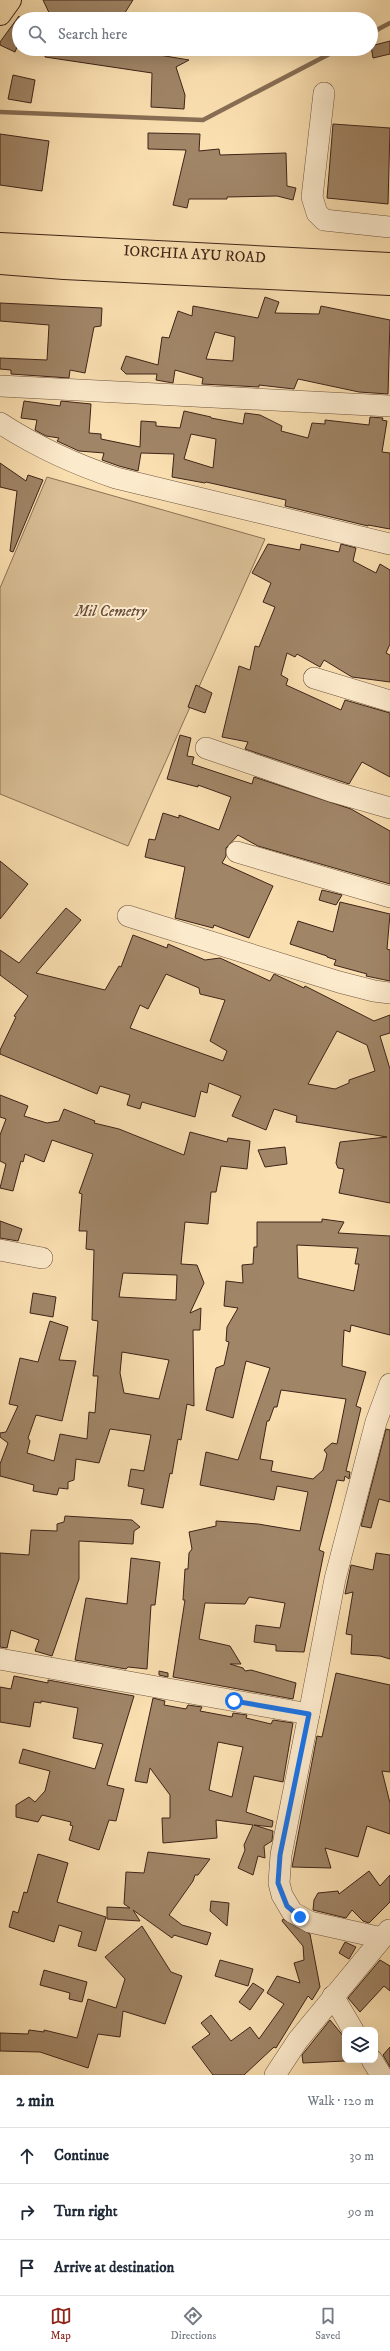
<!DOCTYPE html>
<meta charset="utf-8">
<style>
:root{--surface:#fff;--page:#f6f6f7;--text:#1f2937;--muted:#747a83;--line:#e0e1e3;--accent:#8f2418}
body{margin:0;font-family:"IM FELL DW Pica",serif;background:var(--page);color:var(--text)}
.controls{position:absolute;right:12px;bottom:12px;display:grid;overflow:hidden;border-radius:8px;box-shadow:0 4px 16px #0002}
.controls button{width:36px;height:36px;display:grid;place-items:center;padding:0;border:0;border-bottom:1px solid var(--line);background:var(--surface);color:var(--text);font:20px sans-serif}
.stop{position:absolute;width:12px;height:12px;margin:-9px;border:3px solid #1a73e8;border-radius:50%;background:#fff}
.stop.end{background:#1a73e8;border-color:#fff;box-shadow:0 1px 4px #0008}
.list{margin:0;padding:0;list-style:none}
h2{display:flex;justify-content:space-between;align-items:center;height:52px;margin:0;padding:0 16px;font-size:17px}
h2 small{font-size:13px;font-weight:400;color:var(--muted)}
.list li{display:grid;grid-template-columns:26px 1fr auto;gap:12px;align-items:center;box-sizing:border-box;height:56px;padding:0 16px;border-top:1px solid var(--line)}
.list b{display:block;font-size:15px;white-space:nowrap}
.list em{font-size:13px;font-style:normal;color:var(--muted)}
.icon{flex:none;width:22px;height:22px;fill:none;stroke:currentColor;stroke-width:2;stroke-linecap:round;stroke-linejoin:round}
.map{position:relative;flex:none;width:390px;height:2075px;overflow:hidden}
.search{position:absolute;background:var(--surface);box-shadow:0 4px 16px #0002;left:12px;right:12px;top:12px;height:44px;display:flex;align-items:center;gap:10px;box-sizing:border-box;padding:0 14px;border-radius:22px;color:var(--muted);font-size:15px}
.sheet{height:220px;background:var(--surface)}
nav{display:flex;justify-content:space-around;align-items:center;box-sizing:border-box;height:56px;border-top:1px solid var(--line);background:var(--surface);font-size:11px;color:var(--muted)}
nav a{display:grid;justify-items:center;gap:2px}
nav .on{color:var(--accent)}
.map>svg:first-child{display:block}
</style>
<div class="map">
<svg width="390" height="2075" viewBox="0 0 390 2075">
<rect width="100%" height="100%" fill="#fadfb0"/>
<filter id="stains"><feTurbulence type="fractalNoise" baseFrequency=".005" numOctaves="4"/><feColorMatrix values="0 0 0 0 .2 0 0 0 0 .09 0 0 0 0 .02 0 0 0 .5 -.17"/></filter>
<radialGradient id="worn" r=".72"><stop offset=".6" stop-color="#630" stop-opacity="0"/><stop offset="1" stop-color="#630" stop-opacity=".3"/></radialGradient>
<!-- green -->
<polygon fill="#dabf96" stroke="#8c7257" points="47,477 265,539 128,846 0,794 0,588"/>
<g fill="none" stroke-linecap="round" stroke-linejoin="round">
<!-- stream -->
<g stroke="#886e54" stroke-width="4.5">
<polyline points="371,33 390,23"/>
<polyline points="0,112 203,120 339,49"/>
</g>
</g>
<!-- building -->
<g fill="#a08567" stroke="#3e2418" fill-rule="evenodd">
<polygon points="43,0 133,0 121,19 52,19"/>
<polygon points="19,16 19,42 15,52 0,45 0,42"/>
<polygon points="390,41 390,54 373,58 371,46"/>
<polygon points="46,49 100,49 146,55 147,53 189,60 176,67 185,95 184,109 151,107 152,73 45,57"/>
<polygon points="13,75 35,80 31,103 8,99"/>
<polygon points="333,124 390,128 388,204 327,198"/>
<polygon points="148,133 200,134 199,151 219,149 220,155 286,153 287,186 296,188 293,200 277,196 227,197 227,199 189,199 187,208 173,205 186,150 148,149"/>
<polygon points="0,134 49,141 42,191 0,185"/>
<path d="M265 297 279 302 275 313 319 314 321 306 390 320 388 394 359 392 298 379 294 389 259 385V387L202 384 203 378 175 370 173 383 156 380 157 374H126L121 369 126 356 158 365 162 337 169 338 178 311 192 316 193 306 258 318ZM215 332 235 337 233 361 206 359Z"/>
<polygon points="0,303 102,308 101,326 94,327 85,373 70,370 69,378 11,374 11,370 0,369 0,358 47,360 49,325 0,321"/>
<path d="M24 401 60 406 61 401 91 404 89 433 101 434V439L140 447 141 421 156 422V426L180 428 184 411 211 417V418L243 424 245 413 260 415 282 426 281 431 308 438 312 423 325 424V420L369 425 370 417 383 418 382 420 387 421 382 452 390 453V529L368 525V526L285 506 286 500 206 482 205 483 172 477 174 454 141 453 138 471 119 466 102 460 104 453 79 451 57 441 59 438 46 436 35 430 37 420 21 418ZM191 434 216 439 213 468 184 459Z"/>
<polygon points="0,463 26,481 28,475 43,480 13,552 10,551 17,491 0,487"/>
<polygon points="268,544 300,550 301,544 339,552 341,544 356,548 353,561 376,573 380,564 390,570 390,644 386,653 390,655 390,682 352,677 324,660 320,667 297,654 295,657 287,653 281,675 288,679 286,685 341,710 345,700 390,713 390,777 362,762 349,784 245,749 248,742 222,737 239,666 250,670 255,646 259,647 275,607 263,602 271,583 252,573"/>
<polygon points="196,685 212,693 205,713 188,707"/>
<polygon points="180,735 191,738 187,756 194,757 192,764 252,784 254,777 351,809 390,831 390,884 258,846 238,835 226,848 226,856 222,863 273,886 249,938 214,925 213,928 175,918 185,867 145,857 149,839 155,840 163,813 179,818 179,815 219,830 231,797 198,785 198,787 167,779"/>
<polygon points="0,861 28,884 0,919"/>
<polygon points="322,890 342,895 336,905 319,900"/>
<polygon points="340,902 390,914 387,949 390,950 390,981 366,976 367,974 334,965 336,960 327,957 327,956 290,944 298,921 333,932"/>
<path d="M66 908 81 920 36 973 105 990 119 966 121 967 133 935 167 948 168 944 205 960 220 958 270 981 274 974 304 988 305 986 374 1021 390 1015V1033L380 1036 390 1069V1203L339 1193 344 1169 338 1168 336 1163 340 1142 387 1137 296 1122 297 1116 274 1109 266 1130 232 1116 241 1096 209 1083 207 1093 201 1091 195 1117 142 1102 140 1109 127 1105 130 1095 100 1086 97 1094 0 1054V1050L16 1017 14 1016 28 996 0 975V950L19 963ZM166 974 199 988 200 994 225 1000 210 1041 227 1051 223 1061 130 1028 140 1005 148 1009ZM337 1031 367 1045 375 1071 349 1080V1083L335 1089 308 1084Z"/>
<path d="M0 1095 28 1106 24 1116 47 1123 59 1121 64 1109 95 1121 94 1123 119 1129 184 1155 190 1132 227 1142 228 1138 250 1141 247 1169 221 1166 216 1192H211L208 1224 185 1222 181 1264 197 1265 204 1283 190 1313 201 1308 200 1330H193L194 1406 187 1404 181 1440 178 1439 172 1474 170 1473 163 1508 141 1504 144 1489 128 1486 131 1469 144 1471 151 1435 110 1429 99 1463 76 1459 74 1480 68 1482V1489L59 1488 57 1495 33 1491 34 1485 0 1476V1464L8 1443 0 1437V1433L6 1432 18 1406 9 1404 20 1358 38 1362 50 1321 68 1327 59 1360 76 1361 62 1421 36 1415 28 1438 30 1441 27 1453 54 1461 60 1434 87 1439 89 1412 95 1413 98 1376H93L98 1321 92 1320 94 1250 86 1249 87 1231H79L82 1194 79 1193 93 1154 52 1140 44 1162 25 1154 23 1162 21 1161 13 1191 0 1188 6 1164 0 1161V1135L6 1119 0 1117ZM123 1273 177 1275 176 1300 119 1297ZM122 1352 169 1360 159 1399 124 1393 120 1373Z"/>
<polygon points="285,1147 287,1164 265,1167 258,1150"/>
<path d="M322 1219 344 1222 338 1233 390 1236V1335L351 1325 350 1332 344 1330 342 1366 366 1372 356 1406 361 1408 346 1471 350 1472 349 1479 345 1476 344 1481 337 1480 319 1550 324 1552 304 1652 276 1651V1645L254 1642 256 1625 280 1628 285 1603 249 1597 245 1604 205 1603 199 1639 230 1646 241 1664H230L243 1668 245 1671 251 1670 296 1683 293 1699 173 1677 185 1600H183L185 1569H188L189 1553 192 1549 189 1532 216 1526V1521L258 1524 300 1531 308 1492 277 1486 274 1500 200 1485 206 1452 238 1460 270 1368 246 1361 233 1418 206 1410 216 1368 224 1365 229 1342 226 1341 227 1327 238 1308 224 1306 226 1281 243 1283 242 1265 253 1264 254 1247H257V1222H322ZM297 1245 358 1248 355 1264H359L354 1291 298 1278ZM281 1390 346 1399 337 1444 332 1443 324 1450 327 1454 323 1470 313 1479 271 1471 273 1461 260 1459 267 1421H269L274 1407H277Z"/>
<polygon points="0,1221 22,1229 18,1241 0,1238"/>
<polygon points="33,1293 56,1297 53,1317 30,1313"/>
<polygon points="386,1429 390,1430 390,1502 379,1499 371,1528 361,1526"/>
<polygon points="65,1516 132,1520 140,1527 134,1531 133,1544 79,1541 79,1579 52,1656 35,1651 39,1640 11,1630 7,1648 0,1647 0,1553 29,1555 31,1530 57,1531 57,1524 64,1522"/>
<polygon points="376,1553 390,1555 390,1659 380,1656 351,1654 352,1635 346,1634 353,1592 345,1594 351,1565 373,1570"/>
<polygon points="131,1558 160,1562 155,1605 151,1605 147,1669 128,1667 126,1669 75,1660 86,1598 127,1604"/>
<polygon points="159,1671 168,1673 168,1677 159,1675"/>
<polygon points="336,1673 390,1685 390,1772 382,1771 390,1803 390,1834 367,1826 358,1857 325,1848 331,1868 292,1867 317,1736 322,1737"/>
<polygon points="14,1676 48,1683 48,1680 134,1696 107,1785 124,1789 116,1821 109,1820 99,1850 69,1840 73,1826 70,1825 71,1822 42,1815 38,1822 16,1817 16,1805 29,1797 35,1802 45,1791 50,1771 19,1763 23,1749 95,1769 103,1744 73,1738 78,1708 41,1701 41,1703 34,1702 30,1727 0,1722 0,1687 11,1689"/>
<path d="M153 1698 165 1701 164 1705 186 1709 188 1705 202 1707 200 1711 232 1717 233 1713 247 1715 246 1718 271 1724 273 1720 293 1723 283 1782 254 1776 246 1812 273 1821 272 1827 254 1825 273 1831 272 1841 264 1846 265 1858 258 1856 253 1875 238 1868 245 1850 244 1845 253 1825 216 1820 217 1838 163 1843 162 1818H170V1795L150 1768 147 1783 135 1781ZM218 1742 243 1747 232 1797 209 1790Z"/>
<polygon points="148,1852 210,1859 198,1875 195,1875 193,1881 169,1915 182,1925 211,1933 207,1945 174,1935 172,1938 133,1910 140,1921 107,1919 107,1907 130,1908 124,1904 126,1872 144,1873"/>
<polygon points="38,1854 68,1863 57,1902 106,1917 96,1951 78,1946 82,1932 59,1925 54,1942 9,1927 13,1911 18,1913 24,1892 27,1893"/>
<polygon points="369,1871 380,1886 390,1875 390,1902 369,1923 363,1921 352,1910 346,1918 313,1910 314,1900 318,1893 338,1891 339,1894"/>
<polygon points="211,1901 229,1903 227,1926 210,1911"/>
<polygon points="283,1919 310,1934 320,1987 312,2000 308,1996 276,2048 274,2047 244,2075 213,2075 192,2047 210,2034 201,2023 211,2015 231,2041 250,2027 259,2039 284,2004 267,1993 277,1976 300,1983 294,1963 304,1960 303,1946 282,1921"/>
<polygon points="142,1926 171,1972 182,1976 165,2024 123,2011 120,2037 98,2034 88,2068 40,2052 0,2051 0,2033 28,2034 29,2030 44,2032 44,2030 77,2038 88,1999 116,2008 125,1979 105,1957"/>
<polygon points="345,1942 356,1947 349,1959 339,1953"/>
<polygon points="220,1960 253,1969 248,1986 215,1976"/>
<polygon points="380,1960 390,1966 390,1991 384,1986 360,2012 348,1998"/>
<polygon points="44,1970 87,1982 82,2002 69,1999 70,1993 40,1985"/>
<polygon points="253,1983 264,1990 250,2010 239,2002"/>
<polygon points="330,2020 345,2038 345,2061 303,2063 302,2055"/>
<polygon points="390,2047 390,2067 383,2055"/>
</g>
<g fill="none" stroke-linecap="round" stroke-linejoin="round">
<!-- minor casing -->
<g stroke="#6d533e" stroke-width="22">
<g id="minor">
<polyline points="324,93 312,197 317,213 324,220 390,227"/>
<polyline points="0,386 390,406"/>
<path d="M0 423C37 447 74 464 116 478L390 544"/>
<polyline points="314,678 390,701"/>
<polyline points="206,748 334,792 390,808"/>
<polyline points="237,852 390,897"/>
<polyline points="128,916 339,982 374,991 390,993"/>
<polyline points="0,1250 42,1258"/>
<polyline points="0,1659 309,1714 335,1579 376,1422 390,1384"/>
<polyline points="309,1714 281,1855 279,1883 282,1895 292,1912 310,1922 382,1938"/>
<polyline points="333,1996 353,2030"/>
<polyline points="372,2060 381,2075"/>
<polyline points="275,2075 298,2040 389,1930"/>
</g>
</g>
<!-- major casing -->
<g stroke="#3e2418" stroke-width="24">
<g id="major">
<path id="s1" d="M0 244 390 264"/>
<polyline points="0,263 64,268 390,284"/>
</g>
</g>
<!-- highway casing -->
<g stroke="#3e2418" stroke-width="24">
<polyline id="highway" points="0,14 10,0"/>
</g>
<!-- minor -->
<use href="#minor" stroke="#fceacc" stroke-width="21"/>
<!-- major -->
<use href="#major" stroke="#fadfb0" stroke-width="22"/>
<!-- highway -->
<use href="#highway" stroke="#fadfb0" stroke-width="22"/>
</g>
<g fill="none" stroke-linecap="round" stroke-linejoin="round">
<!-- route -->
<polyline stroke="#1a73e8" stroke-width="5" points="234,1701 309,1714 280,1855 278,1883 287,1906 300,1917"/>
</g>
<g text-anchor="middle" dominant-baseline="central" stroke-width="4" stroke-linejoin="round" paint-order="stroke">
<!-- street labels -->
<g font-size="15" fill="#3e2418" stroke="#fceacc">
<text stroke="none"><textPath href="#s1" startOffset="195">IORCHIA AYU ROAD</textPath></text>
</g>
<!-- park labels -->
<g font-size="15" font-style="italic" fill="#654b38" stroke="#fceacc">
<text x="111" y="611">Mil Cemetry</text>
</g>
</g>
<rect width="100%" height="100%" filter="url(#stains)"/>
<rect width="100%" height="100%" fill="url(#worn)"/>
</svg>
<div class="controls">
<button><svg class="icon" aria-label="layers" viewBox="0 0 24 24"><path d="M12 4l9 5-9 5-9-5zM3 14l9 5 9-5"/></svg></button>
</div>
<div class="stop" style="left:234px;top:1701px"></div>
<div class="stop end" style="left:300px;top:1917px"></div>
<div class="search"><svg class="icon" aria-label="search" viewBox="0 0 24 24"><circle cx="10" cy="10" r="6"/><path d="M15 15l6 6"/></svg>Search here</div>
</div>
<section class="sheet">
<h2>2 min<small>Walk · 120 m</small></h2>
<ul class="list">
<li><svg class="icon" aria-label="ahead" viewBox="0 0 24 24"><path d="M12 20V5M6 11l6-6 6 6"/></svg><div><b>Continue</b></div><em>30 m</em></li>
<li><svg class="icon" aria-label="right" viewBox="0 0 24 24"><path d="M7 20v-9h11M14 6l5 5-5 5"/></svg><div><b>Turn right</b></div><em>90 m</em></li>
<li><svg class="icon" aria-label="arrive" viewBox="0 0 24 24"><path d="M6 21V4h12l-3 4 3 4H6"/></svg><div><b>Arrive at destination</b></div></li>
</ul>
</section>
<nav>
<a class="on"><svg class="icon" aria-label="map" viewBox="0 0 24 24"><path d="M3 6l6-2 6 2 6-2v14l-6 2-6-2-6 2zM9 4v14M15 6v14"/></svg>Map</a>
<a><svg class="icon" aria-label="directions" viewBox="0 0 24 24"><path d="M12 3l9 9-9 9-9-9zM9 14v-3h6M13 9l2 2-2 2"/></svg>Directions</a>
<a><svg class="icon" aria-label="saved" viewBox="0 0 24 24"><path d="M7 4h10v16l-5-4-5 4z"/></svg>Saved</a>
</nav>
